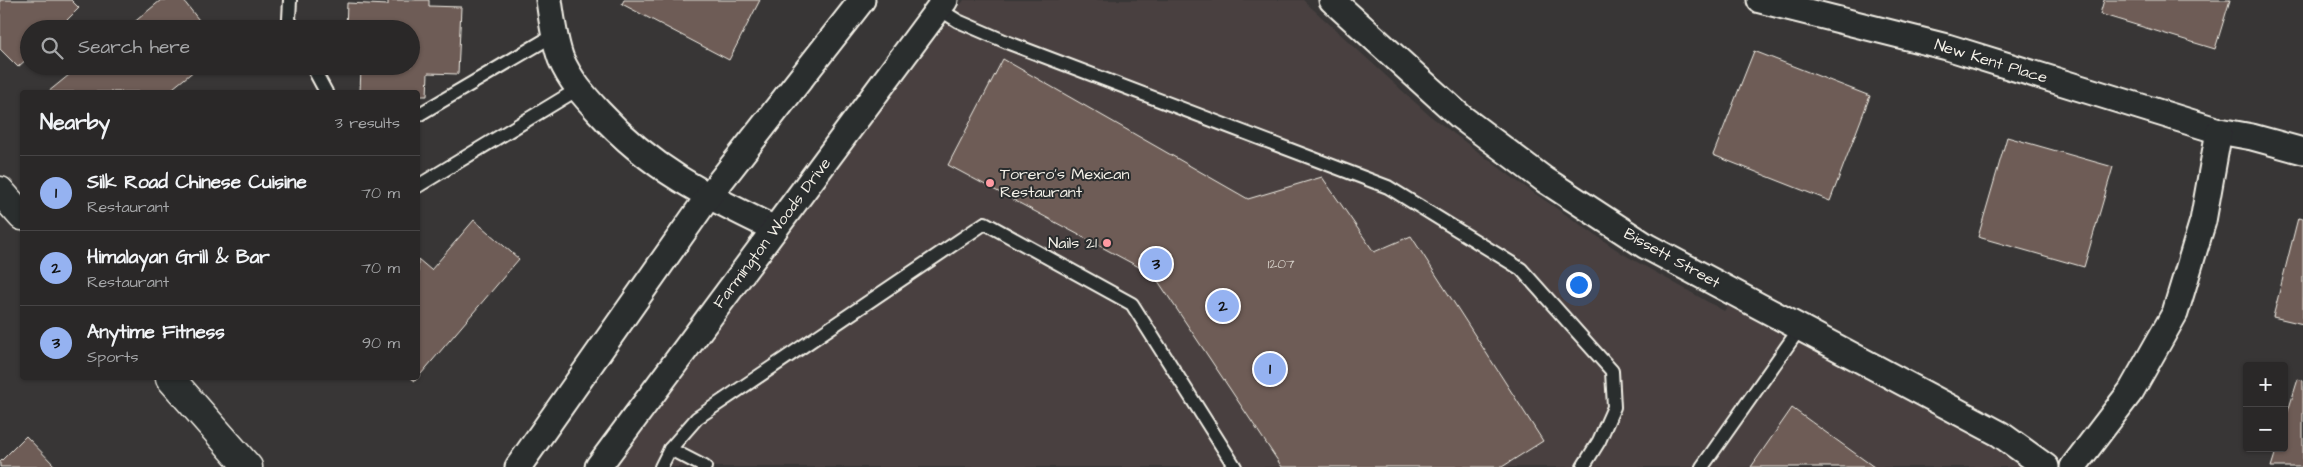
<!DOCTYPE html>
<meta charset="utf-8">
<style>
:root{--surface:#2a2828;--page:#363434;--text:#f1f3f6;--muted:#a5a6a8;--line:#464445;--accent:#95b2f1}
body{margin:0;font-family:"Architects Daughter",sans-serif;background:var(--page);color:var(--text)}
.controls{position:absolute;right:15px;bottom:15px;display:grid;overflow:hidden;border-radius:5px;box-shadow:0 1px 4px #0004}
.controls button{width:45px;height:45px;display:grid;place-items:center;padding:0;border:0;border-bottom:1px solid var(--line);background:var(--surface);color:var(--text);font:25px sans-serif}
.you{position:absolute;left:1578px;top:284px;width:18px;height:18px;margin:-12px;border:4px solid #fff;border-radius:50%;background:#1a73e8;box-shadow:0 0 0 8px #1a73e833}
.badge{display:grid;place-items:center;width:32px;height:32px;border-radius:50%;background:var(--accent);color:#111;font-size:16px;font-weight:700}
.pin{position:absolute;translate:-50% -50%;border:2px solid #fff;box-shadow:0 1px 5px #0006}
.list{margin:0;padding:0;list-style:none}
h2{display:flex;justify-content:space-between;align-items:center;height:65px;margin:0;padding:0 20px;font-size:21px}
h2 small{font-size:16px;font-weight:400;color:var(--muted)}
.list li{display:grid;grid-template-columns:32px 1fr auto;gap:15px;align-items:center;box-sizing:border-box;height:75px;padding:0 20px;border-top:1px solid var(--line)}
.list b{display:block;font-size:19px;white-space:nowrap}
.list p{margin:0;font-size:16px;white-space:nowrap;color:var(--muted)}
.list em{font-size:16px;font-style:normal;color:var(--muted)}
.icon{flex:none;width:28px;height:28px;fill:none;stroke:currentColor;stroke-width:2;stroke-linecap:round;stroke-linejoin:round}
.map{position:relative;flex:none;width:2303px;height:467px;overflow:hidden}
.search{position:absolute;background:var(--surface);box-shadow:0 1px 4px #0004;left:20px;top:20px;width:400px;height:55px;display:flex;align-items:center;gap:12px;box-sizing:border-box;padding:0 18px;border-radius:28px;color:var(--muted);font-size:19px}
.panel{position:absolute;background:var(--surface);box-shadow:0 1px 4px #0004;left:20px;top:90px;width:400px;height:290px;border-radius:5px}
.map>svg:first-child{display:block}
</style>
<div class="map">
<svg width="2303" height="467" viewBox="0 0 2303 467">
<rect width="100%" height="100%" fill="#383636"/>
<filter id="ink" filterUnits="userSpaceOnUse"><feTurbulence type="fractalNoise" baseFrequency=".02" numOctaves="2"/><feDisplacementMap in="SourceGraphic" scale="10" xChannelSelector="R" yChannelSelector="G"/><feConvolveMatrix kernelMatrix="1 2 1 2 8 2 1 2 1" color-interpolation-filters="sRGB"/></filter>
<g filter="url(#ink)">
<!-- built -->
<polygon fill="#484140" points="964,0 1303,0 1429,115 1521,184 1623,254 1724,311 1737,294 2046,467 612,467"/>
<!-- building -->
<g fill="#6e5c57" stroke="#f4f1e8">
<polygon points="0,0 71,0 79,8 58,29 29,29 29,57 18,67 0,49"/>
<polygon points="161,0 183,0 206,29 126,29"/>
<polygon points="388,0 429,0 429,6 461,7 458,74 428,73 427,96 418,96 418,92 360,92 361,68 356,66 411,66 411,29 346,29 347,3 388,5"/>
<polygon points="624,0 760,0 729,60 622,4"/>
<polygon points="2104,0 2230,0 2215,49 2100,14"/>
<polygon points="1754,51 1870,96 1830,201 1713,155"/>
<polygon points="1003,59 1248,199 1322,177 1374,252 1411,236 1543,441 1502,467 1282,467 1154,275 948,165"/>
<polygon points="80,66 200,66 168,92 48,92"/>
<polygon points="2007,137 2113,167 2084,267 1978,237"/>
<polygon points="2298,218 2303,219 2303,324 2273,317"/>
<polygon points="474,220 519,259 415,381 411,378 418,378 418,259 431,270"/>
<polygon points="2298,379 2303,381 2303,467 2271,467 2277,448 2284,448 2284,424"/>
<polygon points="1792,408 1874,467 1751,467"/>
<polygon points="26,436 56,467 0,467 0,462"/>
</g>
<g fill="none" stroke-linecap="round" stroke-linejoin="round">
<!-- service casing -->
<g stroke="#f4f1e8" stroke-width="16">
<g id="service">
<polyline points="290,0 289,19 293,29"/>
<polyline points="939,9 958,21 1009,43 1388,187 1521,269 1612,371 1614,407 1599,441 1583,467"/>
<polyline points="312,66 326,92"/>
<polyline points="418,115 554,35"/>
<polyline points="418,186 578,89"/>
<polyline points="670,449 705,467"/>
<polyline points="661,467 670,449 697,418 985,223 1132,304 1235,467"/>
<polyline points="1702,467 1800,328"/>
</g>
</g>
<!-- minor casing -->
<g stroke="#f4f1e8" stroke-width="29">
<g id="minor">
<path d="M549 0C552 20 554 40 561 59 570 80 584 96 599 112 651 169 706 196 775 229"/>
<polyline points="1332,0 1461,117 1545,180 1646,246 2000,434 2046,467"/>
<polyline points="1760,0 1947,47 2219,131 2252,137 2303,151"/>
<polyline points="518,467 708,197 862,0"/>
<polyline points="598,467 945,0"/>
<polyline points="2073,467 2131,391 2175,313 2203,221 2219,131"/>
</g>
</g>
<!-- secondary casing -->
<g stroke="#f4f1e8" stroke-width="31">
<g id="secondary">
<polyline points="0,191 22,216"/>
<polyline points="170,378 248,467"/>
</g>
</g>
<!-- service -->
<use href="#service" stroke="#2a2d2e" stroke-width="12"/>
<!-- minor -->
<use href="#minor" stroke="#2a2d2e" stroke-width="25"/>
<!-- secondary -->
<use href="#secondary" stroke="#2a2d2e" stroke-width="28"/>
</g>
</g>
<!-- markers -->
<g fill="#ff9aa2" stroke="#2a2d2e" stroke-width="2">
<circle cx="990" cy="183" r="5"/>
<circle cx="1107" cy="243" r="5"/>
</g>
<g text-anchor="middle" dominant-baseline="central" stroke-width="4" stroke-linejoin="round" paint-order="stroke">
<!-- number labels -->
<g font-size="14" fill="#d2ccc4">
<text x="1281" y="264">1207</text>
</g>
<!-- street labels -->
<g font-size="16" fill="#f4f1e8" stroke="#2a2d2e">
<text transform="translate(1991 61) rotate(17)">New Kent Place</text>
<text transform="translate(772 233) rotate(-53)">Farmington Woods Drive</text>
<text transform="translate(1672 258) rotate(29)">Bissett Street</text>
</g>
<!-- poi labels -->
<g font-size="16" fill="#f4f1e8" stroke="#2a2d2e" text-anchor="start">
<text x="1000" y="174">Torero's Mexican<tspan x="1000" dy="18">Restaurant</tspan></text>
<text x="1097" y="243" text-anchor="end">Nails 21</text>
</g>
</g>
</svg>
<div class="controls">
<button>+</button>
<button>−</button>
</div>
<div class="you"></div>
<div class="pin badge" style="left:1270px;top:369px">1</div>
<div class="pin badge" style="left:1223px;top:306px">2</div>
<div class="pin badge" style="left:1156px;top:264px">3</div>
<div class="search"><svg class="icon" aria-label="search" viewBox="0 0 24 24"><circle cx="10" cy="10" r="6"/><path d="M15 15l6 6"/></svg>Search here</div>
<section class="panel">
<h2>Nearby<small>3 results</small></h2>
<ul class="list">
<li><span class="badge">1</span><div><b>Silk Road Chinese Cuisine</b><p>Restaurant</p></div><em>70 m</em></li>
<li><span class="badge">2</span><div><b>Himalayan Grill &amp; Bar</b><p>Restaurant</p></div><em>70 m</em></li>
<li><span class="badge">3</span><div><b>Anytime Fitness</b><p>Sports</p></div><em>90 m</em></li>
</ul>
</section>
</div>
